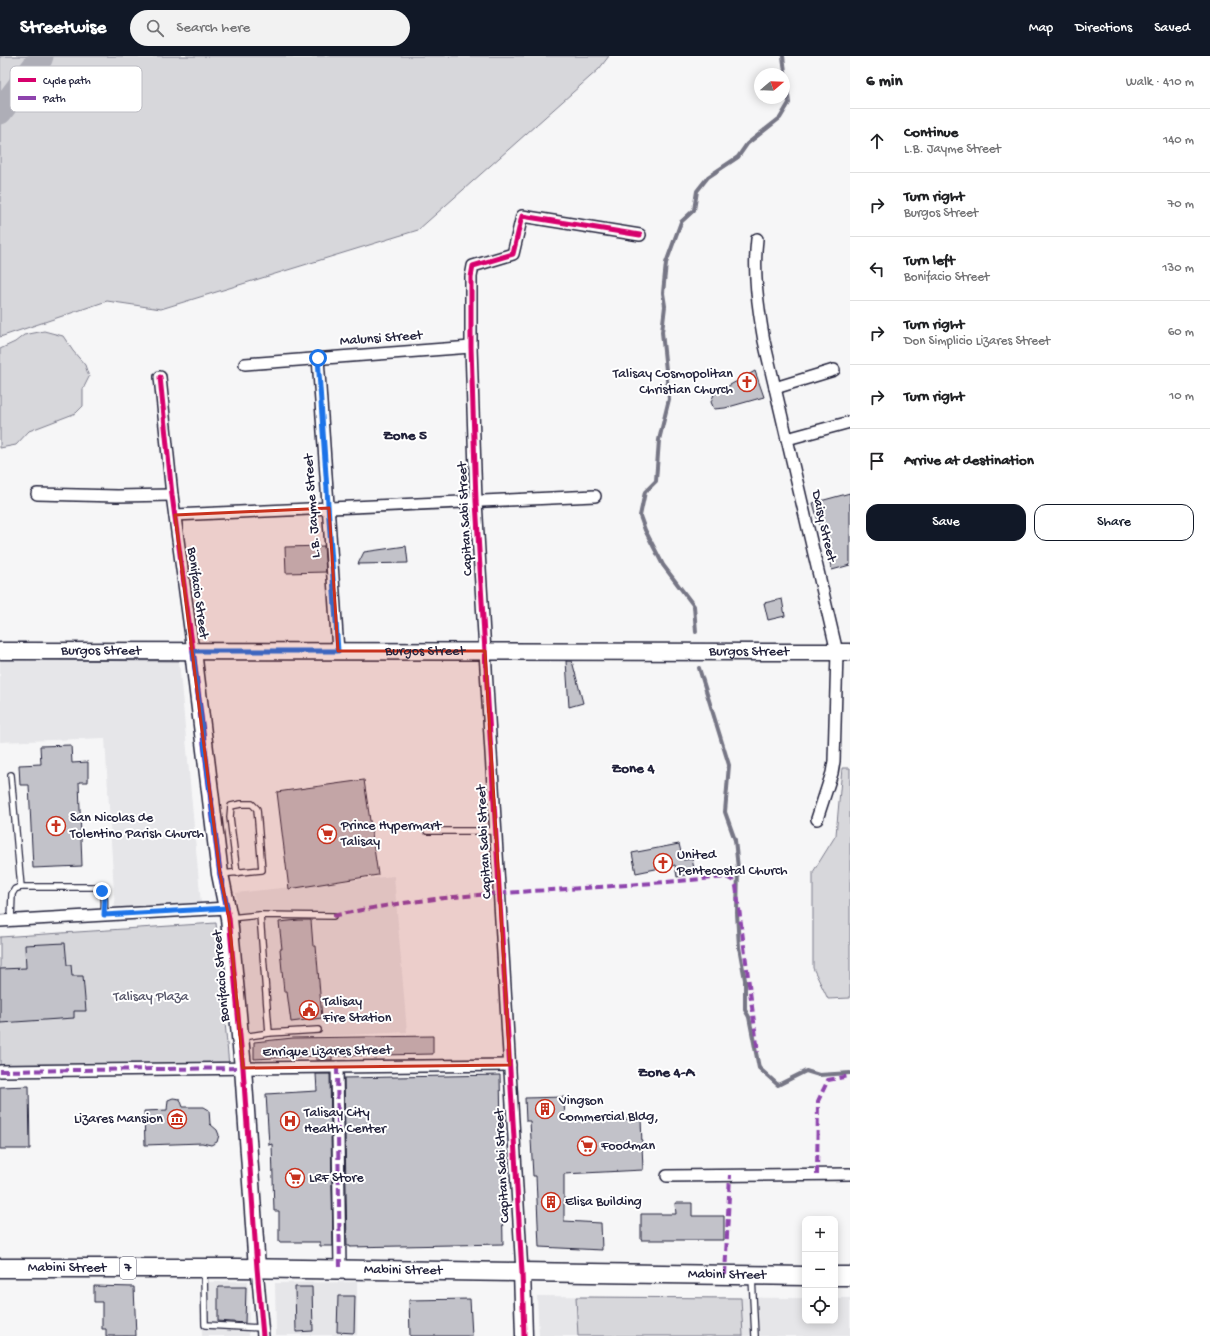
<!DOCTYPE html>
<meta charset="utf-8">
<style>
:root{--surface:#fff;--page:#f2f2f2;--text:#202124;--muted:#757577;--line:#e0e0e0;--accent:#111827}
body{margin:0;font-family:"Gochi Hand",sans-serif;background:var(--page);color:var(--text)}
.controls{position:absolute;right:12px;bottom:12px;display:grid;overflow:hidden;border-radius:8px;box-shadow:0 2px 10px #0003}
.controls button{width:36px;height:36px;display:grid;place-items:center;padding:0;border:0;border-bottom:1px solid var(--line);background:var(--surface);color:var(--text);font:20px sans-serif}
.compass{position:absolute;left:754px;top:12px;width:36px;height:36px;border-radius:50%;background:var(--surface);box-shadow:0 2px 10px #0003;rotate:71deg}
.stop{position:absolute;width:12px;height:12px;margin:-9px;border:3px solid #1a73e8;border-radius:50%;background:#fff}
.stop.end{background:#1a73e8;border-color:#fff;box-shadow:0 1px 4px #0008}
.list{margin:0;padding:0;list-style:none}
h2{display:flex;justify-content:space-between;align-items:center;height:52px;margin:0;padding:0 16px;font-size:17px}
h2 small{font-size:13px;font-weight:400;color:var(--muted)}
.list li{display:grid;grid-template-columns:26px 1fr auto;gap:12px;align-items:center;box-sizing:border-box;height:64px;padding:0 16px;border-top:1px solid var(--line)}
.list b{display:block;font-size:15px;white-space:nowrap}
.list p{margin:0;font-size:13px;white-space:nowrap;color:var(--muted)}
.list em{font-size:13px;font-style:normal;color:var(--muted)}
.actions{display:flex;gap:8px;padding:12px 16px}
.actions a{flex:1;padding:9px 0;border:1px solid var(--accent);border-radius:12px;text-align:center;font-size:14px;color:var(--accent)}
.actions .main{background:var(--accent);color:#fff}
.icon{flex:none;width:22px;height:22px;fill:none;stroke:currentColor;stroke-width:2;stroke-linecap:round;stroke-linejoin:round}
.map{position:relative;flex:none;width:850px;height:1280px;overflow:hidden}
header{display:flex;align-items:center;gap:24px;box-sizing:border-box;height:56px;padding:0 20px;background:var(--accent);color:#fff}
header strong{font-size:19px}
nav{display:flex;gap:22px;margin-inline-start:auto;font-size:14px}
.search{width:280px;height:36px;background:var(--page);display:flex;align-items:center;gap:10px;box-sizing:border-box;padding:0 14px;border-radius:22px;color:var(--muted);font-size:15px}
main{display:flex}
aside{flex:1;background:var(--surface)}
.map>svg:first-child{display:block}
</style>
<header>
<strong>Streetwise</strong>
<div class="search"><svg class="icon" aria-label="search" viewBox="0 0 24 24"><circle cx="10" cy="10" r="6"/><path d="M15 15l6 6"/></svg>Search here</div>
<nav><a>Map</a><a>Directions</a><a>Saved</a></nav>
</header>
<main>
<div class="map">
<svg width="850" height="1280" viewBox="0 0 850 1280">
<rect width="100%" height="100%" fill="#f6f6f7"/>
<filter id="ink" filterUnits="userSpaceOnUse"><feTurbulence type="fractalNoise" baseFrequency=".025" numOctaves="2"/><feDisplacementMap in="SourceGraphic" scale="8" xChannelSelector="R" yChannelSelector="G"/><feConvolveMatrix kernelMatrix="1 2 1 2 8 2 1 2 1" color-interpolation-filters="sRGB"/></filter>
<g filter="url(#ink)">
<!-- built -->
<g fill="#e6e6e9">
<polygon points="0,604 179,605 201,848 115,854 105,682 0,686"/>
<polygon points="394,820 407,976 249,984 236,837"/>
<polygon points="248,1225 249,1280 202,1280 200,1226"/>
<polygon points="357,1226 357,1279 276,1279 275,1227"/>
<polygon points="537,1240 805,1242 805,1265 835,1265 835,1242 850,1242 850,1280 539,1280"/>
</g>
<!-- green -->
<g fill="#d7d7db" stroke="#7c7c8b">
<polygon points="0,0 609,0 599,13 418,174 161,253 107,245 0,281"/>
<polygon points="44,275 63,280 73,295 85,309 89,321 83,333 83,350 76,357 29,375 16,389 0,392 0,293 15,286 24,279"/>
<polygon points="43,600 179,601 179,605 43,604"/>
<polygon points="842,712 850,712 850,942 828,943 813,912 813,816 836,779"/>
<polygon points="216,867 229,1010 0,1013 0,881"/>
<polygon points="576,1241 741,1242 743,1280 578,1280"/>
</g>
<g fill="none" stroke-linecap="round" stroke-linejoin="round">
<!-- stream -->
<g stroke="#767685" stroke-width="4">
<polyline points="696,576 694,550 663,509 645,474 640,460 645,436 656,425 659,384 669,343 662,276 665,250 663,237 666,207 681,166 694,154 697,135 708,121 738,101 747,88 780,62 789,47 783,0"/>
<polyline points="699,612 729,709 725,756 735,784 738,812 737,857 739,891 745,924 745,954 749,961 759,1012 778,1029 806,1015 819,1019 850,1017"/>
</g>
<!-- river -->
<polyline stroke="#aeaeb7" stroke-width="25" points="0,56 40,3 41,0"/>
</g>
<!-- building -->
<g fill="#c2c2c9" stroke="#22223b">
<polygon points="755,315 764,341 725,352 714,353 711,346 714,338"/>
<polygon points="850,437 850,509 832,514 813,447"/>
<polygon points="324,490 326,516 286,517 285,491"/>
<polygon points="406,490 408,507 358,508 364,496"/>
<polygon points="782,543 785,560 768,564 764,547"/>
<polygon points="566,605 572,605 583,647 569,651"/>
<polygon points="71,689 72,707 88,706 88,726 79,726 82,810 33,812 29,729 20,729 19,709 41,708 40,690"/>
<polygon points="364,724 378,819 289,833 277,736"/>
<polygon points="679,788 683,804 692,803 695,817 677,821 675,809 636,817 632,797"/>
<polygon points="299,864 311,864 313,890 316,890 322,962 291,966 287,936 284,936 280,893 282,893 279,866"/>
<polygon points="65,887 67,909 71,909 72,920 83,920 86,955 74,955 74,962 0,967 0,913 26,912 25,889"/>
<polygon points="433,980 433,998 332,1000 332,1004 316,1004 316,1000 254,1003 254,986 293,982"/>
<polygon points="316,1018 330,1018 333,1190 320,1190 320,1186 279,1186 279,1155 274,1155 272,1088 269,1089 266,1038 317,1035"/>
<polygon points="500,1019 503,1188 350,1191 350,1190 347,1190 344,1022"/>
<polygon points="29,1030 30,1093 0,1093 0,1031"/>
<polygon points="564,1041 565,1065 641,1063 643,1114 564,1118 564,1165 601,1167 602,1194 539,1191 536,1120 533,1120 530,1065 526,1065 525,1042"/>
<polygon points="173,1042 180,1043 183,1051 204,1051 209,1054 210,1068 217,1074 219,1079 217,1086 211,1089 202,1087 145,1089 144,1055 167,1054 168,1044"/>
<polygon points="675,1147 692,1147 692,1160 724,1160 724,1184 641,1184 641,1158 676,1158"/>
<polygon points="94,1230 134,1231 136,1280 106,1280 106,1273 102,1273 102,1246 94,1246"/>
<polygon points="218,1231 246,1231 245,1267 218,1265"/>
<polygon points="295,1231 312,1231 313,1275 296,1276"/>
<polygon points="338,1240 355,1240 354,1277 337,1276"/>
<polygon points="470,1243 472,1280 410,1280 409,1244"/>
</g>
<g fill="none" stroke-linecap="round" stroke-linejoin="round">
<!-- lane casing -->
<g stroke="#22223b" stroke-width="8">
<g id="lane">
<polyline points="11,719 21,831"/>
<polyline points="427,775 496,775"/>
<polyline points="221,818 262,814 257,753 252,748 241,748 231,750 230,761 237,817"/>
<polyline points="260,859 269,977"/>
<polyline points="230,862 260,859 333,860"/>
<path d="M11 864 12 838 15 833 21 831H98C107 839 104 849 104 859"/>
<polyline points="242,981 269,977 318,974"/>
<polyline points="204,1215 205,1269 262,1272"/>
<polyline points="752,1221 755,1280"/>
</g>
</g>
<!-- street casing -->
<g stroke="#22223b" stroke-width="14">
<g id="street">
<path d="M757 183C753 217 758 251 764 285L837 596 834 705 832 717 817 763"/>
<polyline points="318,302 338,595"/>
<polyline points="245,308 471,291"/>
<polyline points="160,321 172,439 193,595"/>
<polyline points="775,332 834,314"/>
<polyline points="787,383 850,366"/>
<polyline points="37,438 117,440 172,439"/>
<polyline points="175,459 595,440"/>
<polyline points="0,865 227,852"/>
<polyline points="337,1011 340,1213"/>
<polyline points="0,1015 510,1009"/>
<polyline points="667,1120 850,1118"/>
<polyline points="257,1212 263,1280"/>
<polyline points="522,1216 476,445 471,291 471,221 473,210 513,198 522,160 640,179"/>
</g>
</g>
<!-- secondary casing -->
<g stroke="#22223b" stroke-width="19">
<g id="secondary">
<path id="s1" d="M0 595 850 596"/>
<polyline points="193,595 220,818 229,862 243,1012 257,1212"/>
<polyline points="522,1216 524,1280"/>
</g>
</g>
<!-- primary casing -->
<g stroke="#22223b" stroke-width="21">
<g id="primary">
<path id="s2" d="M0 1212H235L805 1220"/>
<polyline points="835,1220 850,1220"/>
</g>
</g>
<!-- lane -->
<use href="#lane" stroke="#fff" stroke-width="5.5"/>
<!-- street -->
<use href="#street" stroke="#fff" stroke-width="11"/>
<!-- secondary -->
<use href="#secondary" stroke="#fff" stroke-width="16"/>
<!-- primary -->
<use href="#primary" stroke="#fff" stroke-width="18"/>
<!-- quiet -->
<g stroke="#8e44ad" stroke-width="4" stroke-dasharray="8 4" stroke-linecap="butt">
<path d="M333 860C415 841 500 837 583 832 631 829 678 825 726 821L732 824 736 830 758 996"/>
<polyline points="337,1011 340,1213"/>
<polyline points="0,1015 243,1012"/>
<polyline points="817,1119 818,1045 828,1024 850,1020"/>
<polyline points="725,1219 730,1119"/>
</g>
<!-- cycleway casing -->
<g stroke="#fff" stroke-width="8">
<g id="cycleway">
<polyline points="160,321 172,439 193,595 220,818 229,862 243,1012 257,1212 263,1280"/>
<polyline points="524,1280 522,1216 476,445 471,291 471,221 473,210 513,198 522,160 640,179"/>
</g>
</g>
<!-- cycleway -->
<use href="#cycleway" stroke="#d6006c" stroke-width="5"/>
</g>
</g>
<g fill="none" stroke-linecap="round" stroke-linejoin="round" filter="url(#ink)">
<!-- route -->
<polyline stroke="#1a73e8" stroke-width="5" points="102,835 105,840 104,859 227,852 220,818 193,595 338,595 318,302"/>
</g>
<!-- marked area -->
<path fill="#c8321e" fill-opacity="0.2" stroke="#c8321e" stroke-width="3" stroke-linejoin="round" d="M329 452 338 595H485L510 1009 243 1012 229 862 220 818 175 459Z"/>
<!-- icons -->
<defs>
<g id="church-ring" transform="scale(1)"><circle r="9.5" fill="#fff" stroke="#c8321e" stroke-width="1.5"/><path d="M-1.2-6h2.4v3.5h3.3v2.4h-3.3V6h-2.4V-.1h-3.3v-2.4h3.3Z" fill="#c8321e"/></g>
<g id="supermarket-ring" transform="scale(1)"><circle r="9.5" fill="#fff" stroke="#c8321e" stroke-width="1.5"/><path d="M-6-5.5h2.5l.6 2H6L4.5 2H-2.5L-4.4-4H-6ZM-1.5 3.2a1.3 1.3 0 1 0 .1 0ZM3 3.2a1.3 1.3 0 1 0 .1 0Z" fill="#c8321e"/></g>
<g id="civic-ring" transform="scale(1)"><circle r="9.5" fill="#fff" stroke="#c8321e" stroke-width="1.5"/><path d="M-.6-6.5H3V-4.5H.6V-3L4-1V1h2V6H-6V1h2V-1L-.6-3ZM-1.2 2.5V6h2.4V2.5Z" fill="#c8321e"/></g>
<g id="building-ring" transform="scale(1)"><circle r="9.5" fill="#fff" stroke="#c8321e" stroke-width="1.5"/><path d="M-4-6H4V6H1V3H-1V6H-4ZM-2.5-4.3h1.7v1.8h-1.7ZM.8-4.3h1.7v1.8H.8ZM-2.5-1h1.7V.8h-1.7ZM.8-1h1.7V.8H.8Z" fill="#c8321e"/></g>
<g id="museum-ring" transform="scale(1)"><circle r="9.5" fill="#fff" stroke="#c8321e" stroke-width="1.5"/><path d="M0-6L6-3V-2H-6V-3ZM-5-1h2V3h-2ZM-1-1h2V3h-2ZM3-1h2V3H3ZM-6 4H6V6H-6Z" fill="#c8321e"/></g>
<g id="hospital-ring" transform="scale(1)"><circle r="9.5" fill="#fff" stroke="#c8321e" stroke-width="1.5"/><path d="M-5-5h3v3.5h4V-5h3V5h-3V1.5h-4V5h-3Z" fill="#c8321e"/></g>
</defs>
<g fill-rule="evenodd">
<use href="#church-ring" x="747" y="326"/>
<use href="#church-ring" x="56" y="770"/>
<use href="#supermarket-ring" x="327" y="778"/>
<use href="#church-ring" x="663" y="807"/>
<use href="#civic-ring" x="309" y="954"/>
<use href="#building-ring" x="545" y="1053"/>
<use href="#museum-ring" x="177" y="1063"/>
<use href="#hospital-ring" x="290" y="1065"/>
<use href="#supermarket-ring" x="587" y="1090"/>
<use href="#supermarket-ring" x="295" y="1122"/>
<use href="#building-ring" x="551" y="1146"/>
</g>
<g text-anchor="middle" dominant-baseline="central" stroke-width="4" stroke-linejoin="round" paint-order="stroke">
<!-- shield labels -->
<rect fill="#fff" stroke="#646476" stroke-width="1" x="120" y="1201" width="16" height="22" rx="3"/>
<g font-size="13" font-weight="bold" fill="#22223b">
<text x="128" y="1212">7</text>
</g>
<!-- street labels -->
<g font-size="14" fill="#22223b" stroke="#fff">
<text transform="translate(381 283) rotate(-4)">Malunsi Street</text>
<text transform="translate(313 450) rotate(-94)">L.B. Jayme Street</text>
<text transform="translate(466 463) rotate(-93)">Capitan Sabi Street</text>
<text transform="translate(823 470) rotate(77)">Daisy Street</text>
<text transform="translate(197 537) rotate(82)">Bonifacio Street</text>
<text stroke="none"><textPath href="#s1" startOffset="101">Burgos Street</textPath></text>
<text stroke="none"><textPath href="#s1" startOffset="425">Burgos Street</textPath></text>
<text stroke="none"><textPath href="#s1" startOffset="749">Burgos Street</textPath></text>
<text transform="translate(485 786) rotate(-93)">Capitan Sabi Street</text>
<text transform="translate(222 920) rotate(-95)">Bonifacio Street</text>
<text transform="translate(327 996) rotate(-1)">Enrique Lizares Street</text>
<text transform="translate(503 1110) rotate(-93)">Capitan Sabi Street</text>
<text stroke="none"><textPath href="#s2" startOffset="67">Mabini Street</textPath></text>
<text stroke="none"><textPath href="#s2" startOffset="403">Mabini Street</textPath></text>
<text stroke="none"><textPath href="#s2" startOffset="727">Mabini Street</textPath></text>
</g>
<!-- poi labels -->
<g font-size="14" fill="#22223b" stroke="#fff" text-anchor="start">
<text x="733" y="318" text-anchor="end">Talisay Cosmopolitan<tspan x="733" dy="16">Christian Church</tspan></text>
<text x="70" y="762">San Nicolas de<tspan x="70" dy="16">Tolentino Parish Church</tspan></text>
<text x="341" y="770">Prince Hypermart<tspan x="341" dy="16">Talisay</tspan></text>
<text x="677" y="799">United<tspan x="677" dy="16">Pentecostal Church</tspan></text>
<text x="323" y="946">Talisay<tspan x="323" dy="16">Fire Station</tspan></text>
<text x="559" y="1045">Vingson<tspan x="559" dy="16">Commercial Bldg,</tspan></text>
<text x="304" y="1057">Talisay City<tspan x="304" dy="16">Health Center</tspan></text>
<text x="163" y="1063" text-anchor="end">Lizares Mansion</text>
<text x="601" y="1090">Foodman</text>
<text x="309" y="1122">LRF Store</text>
<text x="565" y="1146">Elisa Building</text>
</g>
<!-- park labels -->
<g font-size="14" fill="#58586b" stroke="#fff">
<text x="151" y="941">Talisay Plaza</text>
</g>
<!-- neighbourhood labels -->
<g font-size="15" font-weight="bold" fill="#22223b" stroke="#fff">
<text x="405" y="380">Zone 5</text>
<text x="633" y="713">Zone 4</text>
<text x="666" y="1017">Zone 4-A</text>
</g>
</g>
<!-- legend -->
<rect x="10" y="10" width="132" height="46" rx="6" fill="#fff" stroke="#bdbdc4" stroke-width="1"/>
<rect x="18" y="22" width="18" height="4" fill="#d6006c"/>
<rect x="18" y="40" width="18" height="4" fill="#8e44ad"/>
<g font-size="11" fill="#22223b">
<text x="43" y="28">Cycle path</text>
<text x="43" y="46">Path</text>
</g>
</svg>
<div class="controls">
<button>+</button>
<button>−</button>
<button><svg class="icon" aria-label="locate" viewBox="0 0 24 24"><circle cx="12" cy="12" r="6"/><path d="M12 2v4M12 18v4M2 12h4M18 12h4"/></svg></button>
</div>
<svg class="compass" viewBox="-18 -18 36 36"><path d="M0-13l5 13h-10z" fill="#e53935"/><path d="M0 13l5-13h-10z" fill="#757577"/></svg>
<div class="stop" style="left:318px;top:302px"></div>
<div class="stop end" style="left:102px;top:835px"></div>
</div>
<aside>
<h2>6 min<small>Walk · 410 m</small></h2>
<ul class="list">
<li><svg class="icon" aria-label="ahead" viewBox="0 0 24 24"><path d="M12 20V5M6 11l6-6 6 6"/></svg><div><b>Continue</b><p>L.B. Jayme Street</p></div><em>140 m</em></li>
<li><svg class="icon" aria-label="right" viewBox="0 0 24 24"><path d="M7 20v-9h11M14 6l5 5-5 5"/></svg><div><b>Turn right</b><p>Burgos Street</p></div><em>70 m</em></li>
<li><svg class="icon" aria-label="left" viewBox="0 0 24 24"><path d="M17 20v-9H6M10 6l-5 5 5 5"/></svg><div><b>Turn left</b><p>Bonifacio Street</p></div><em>130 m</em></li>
<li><svg class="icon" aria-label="right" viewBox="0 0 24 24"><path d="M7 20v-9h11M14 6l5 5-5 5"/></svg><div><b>Turn right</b><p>Don Simplicio Lizares Street</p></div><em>60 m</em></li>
<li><svg class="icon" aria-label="right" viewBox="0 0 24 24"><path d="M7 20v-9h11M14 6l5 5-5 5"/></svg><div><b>Turn right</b></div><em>10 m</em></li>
<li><svg class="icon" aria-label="arrive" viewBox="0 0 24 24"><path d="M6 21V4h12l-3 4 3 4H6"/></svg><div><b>Arrive at destination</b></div></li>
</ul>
<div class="actions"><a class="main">Save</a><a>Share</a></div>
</aside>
</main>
